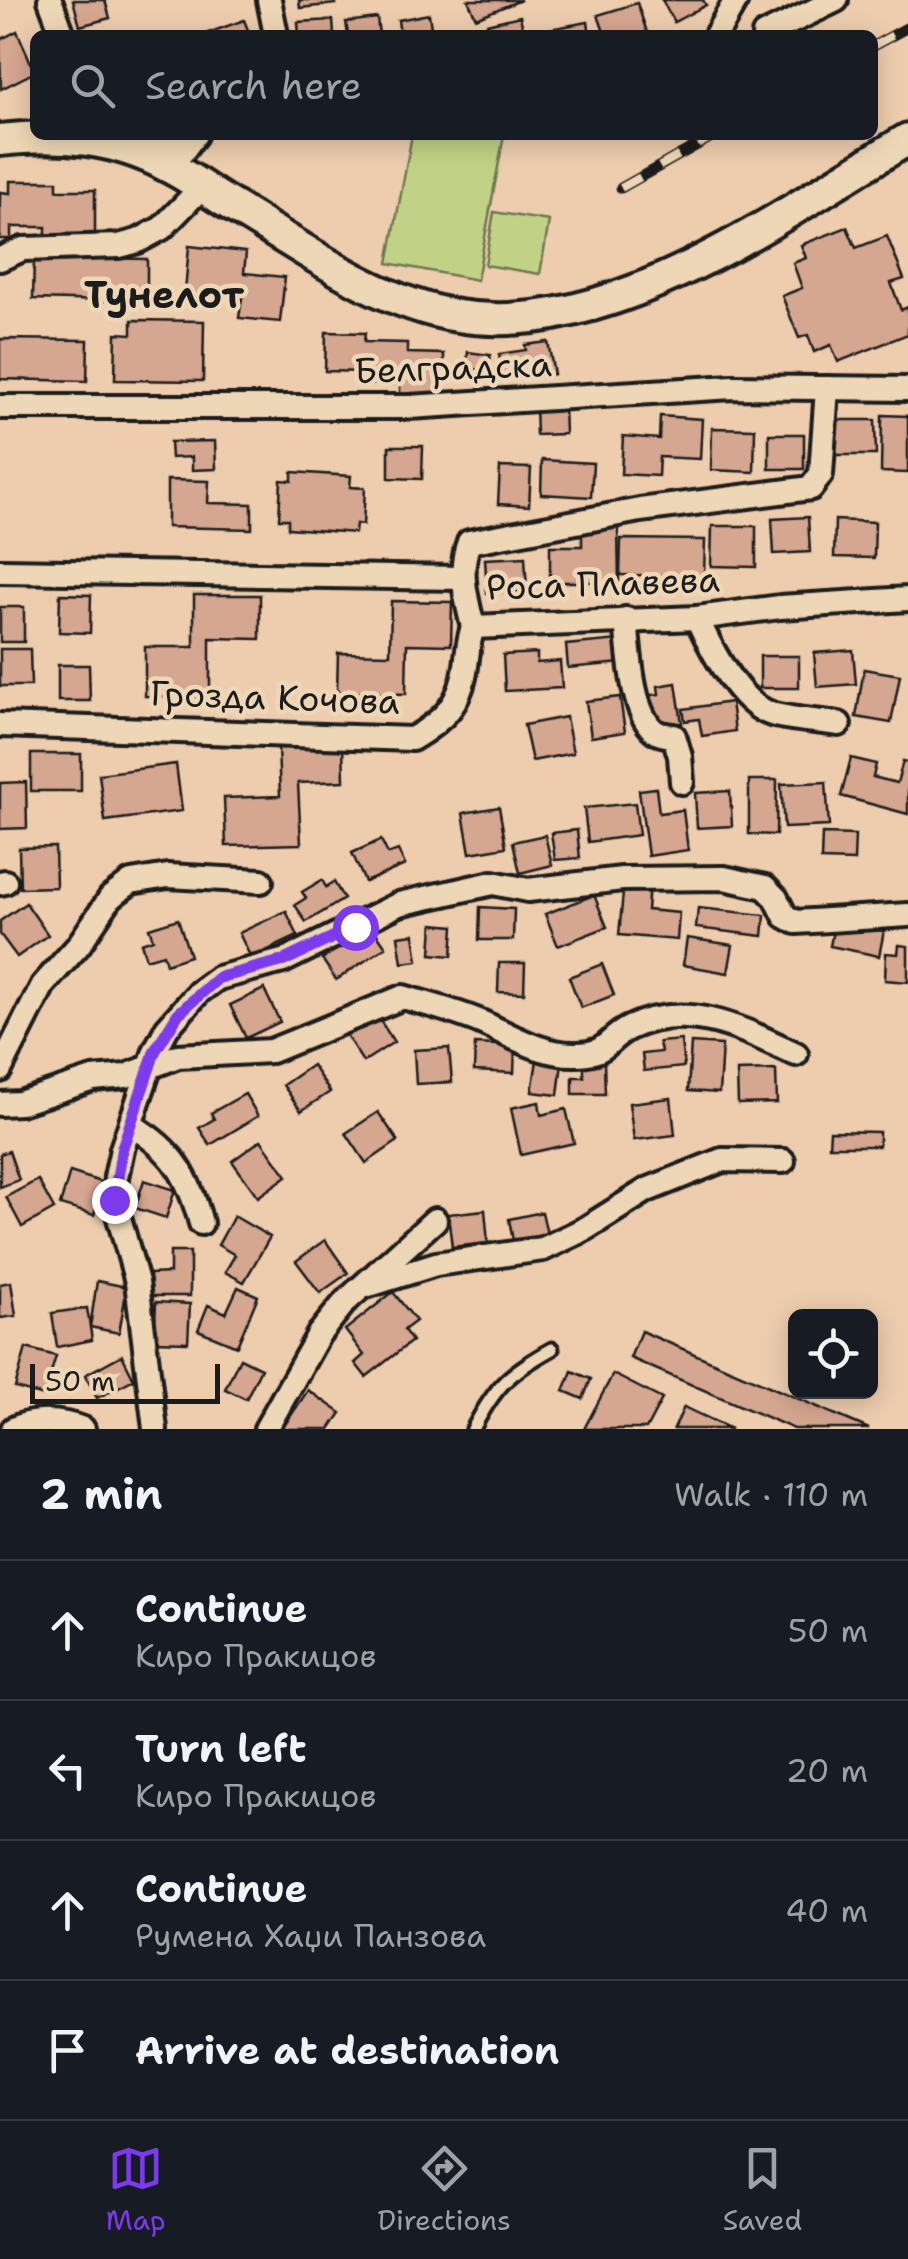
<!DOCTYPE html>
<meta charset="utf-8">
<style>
:root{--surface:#171b24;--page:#20242c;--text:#f1f3f6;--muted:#9ea1a6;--line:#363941;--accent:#7c3aed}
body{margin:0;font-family:"Shantell Sans",sans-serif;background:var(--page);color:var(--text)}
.controls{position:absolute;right:30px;bottom:30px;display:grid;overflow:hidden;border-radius:15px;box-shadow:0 5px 25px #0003}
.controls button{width:90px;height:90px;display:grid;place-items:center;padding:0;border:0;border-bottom:2px solid var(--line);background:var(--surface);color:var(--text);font:50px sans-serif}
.scale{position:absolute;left:30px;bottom:25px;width:190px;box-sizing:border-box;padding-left:10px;border:5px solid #1c1c1c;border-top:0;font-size:28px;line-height:35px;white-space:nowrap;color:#1c1c1c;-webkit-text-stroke:8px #eed7b6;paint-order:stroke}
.stop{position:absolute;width:30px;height:30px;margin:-22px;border:8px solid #7c3aed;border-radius:50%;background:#fff}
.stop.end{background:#7c3aed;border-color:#fff;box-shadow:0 2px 10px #0008}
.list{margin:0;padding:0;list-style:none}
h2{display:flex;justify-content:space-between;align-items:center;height:130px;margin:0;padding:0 40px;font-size:42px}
h2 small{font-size:32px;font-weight:400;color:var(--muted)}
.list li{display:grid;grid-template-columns:65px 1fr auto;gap:30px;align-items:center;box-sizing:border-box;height:140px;padding:0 40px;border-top:2px solid var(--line)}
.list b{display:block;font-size:38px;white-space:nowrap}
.list p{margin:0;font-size:32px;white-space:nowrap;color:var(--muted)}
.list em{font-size:32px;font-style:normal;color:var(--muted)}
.icon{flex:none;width:55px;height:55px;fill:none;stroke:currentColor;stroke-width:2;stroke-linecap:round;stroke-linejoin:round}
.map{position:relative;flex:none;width:908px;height:1429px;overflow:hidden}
.search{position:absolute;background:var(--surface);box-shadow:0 5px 25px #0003;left:30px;right:30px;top:30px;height:110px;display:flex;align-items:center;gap:25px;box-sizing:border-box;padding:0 35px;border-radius:15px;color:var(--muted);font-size:38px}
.sheet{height:690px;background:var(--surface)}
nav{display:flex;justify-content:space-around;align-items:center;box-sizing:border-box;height:140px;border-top:2px solid var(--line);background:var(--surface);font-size:28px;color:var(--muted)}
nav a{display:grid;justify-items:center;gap:5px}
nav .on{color:var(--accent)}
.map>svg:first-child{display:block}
</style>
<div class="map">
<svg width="908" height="1429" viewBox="0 0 908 1429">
<rect width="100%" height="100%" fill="#edcdae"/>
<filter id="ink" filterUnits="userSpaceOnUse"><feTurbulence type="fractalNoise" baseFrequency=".01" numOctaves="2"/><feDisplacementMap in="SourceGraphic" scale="20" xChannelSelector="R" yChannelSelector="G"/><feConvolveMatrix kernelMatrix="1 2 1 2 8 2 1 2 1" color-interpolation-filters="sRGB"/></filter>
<g filter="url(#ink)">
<!-- green -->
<g fill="#c1d286" stroke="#6e7751" stroke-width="2.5">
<polygon points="412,135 504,135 477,280 388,263"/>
<polygon points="494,212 549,221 540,274 485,265"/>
</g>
<!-- building -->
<g fill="#d5a690" stroke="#1c1c1c" stroke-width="2.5">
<polygon points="73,0 105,0 110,18 80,26"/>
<polygon points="299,0 335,0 336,4 300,8"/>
<polygon points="468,0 521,0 476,18"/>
<polygon points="662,0 703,0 706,5 674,22"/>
<polygon points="637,3 648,35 605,35 598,15"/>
<polygon points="429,14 432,35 400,35 398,20"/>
<polygon points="520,16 524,35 490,35 487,24"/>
<polygon points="377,18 379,35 348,35 346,22"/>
<polygon points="244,20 250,35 209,35 208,33"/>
<polygon points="333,20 334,35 299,35 298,22"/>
<polygon points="588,22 590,35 545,35 544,30"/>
<polygon points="478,27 479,35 443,35"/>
<polygon points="17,31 35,72 1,89 0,40"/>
<polygon points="10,181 57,181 57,190 95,190 95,236 46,236 46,227 11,227 11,239 0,239 0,192 10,193"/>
<polygon points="847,227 856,248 887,236 904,279 891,283 901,310 908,307 908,334 838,362 831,345 814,352 808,335 799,338 782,296 802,288 793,263 806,258 801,245"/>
<polygon points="189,246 246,252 244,273 285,277 280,322 239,318 242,298 185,292"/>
<polygon points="34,257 147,259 147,302 33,299"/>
<polygon points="132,320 204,321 203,381 115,380 116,333 132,334"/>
<polygon points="326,332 365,333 364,342 407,343 407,353 444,354 444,396 400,395 400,384 366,384 366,372 325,371"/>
<polygon points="0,339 88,340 87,381 0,379"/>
<polygon points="548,342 554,374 523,379 522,371 502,375 499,354 526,350 525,345"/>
<polygon points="468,352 490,355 488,371 466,368"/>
<polygon points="564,404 565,434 536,435 535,405"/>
<polygon points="882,415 908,416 908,473 881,472"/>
<polygon points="660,416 702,419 700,459 659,457 658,476 621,474 623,436 659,439"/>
<polygon points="835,420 875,420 876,455 836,455"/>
<polygon points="712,428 755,429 754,472 711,470"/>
<rect x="769" y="434" width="35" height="35"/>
<polygon points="215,441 216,469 192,470 192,457 171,458 170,442"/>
<polygon points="389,446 423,446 422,479 389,478"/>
<polygon points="542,460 593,463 591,497 541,494"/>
<polygon points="500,467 531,468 529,506 498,504"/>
<polygon points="292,472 351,476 350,487 365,488 363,525 356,524 355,533 288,528 288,519 279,519 281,480 292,481"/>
<polygon points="167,480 209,481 208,503 252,504 252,529 167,527"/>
<polygon points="808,517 810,552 774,554 772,519"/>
<polygon points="835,520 875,522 874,558 834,557"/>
<polygon points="712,526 756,526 756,567 711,566"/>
<polygon points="582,527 618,528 619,582 550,582 550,546 582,546"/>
<polygon points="621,539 705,540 704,576 620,575"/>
<polygon points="525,557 527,591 487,593 485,559"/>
<polygon points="60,594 91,595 90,633 59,632"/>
<polygon points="194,595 260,595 260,639 210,638 210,697 145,696 145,647 194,647"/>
<polygon points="391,601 452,602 451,645 407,644 406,694 337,692 338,653 390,654"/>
<rect x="0" y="607" width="24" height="35"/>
<polygon points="619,640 621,663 568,668 566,645"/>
<polygon points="0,649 30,649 31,686 0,686"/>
<polygon points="853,650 856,684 817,687 814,653"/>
<polygon points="537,653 537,663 560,661 562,688 505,691 503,655"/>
<rect x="760" y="656" width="39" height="32"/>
<polygon points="58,665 89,665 90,701 58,701"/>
<polygon points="864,669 900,675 891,723 856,717"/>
<polygon points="676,683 682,723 662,726 660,716 649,717 646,696 659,694 658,686"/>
<polygon points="620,697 625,732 591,737 586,701"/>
<polygon points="731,702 735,731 702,736 699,719 685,721 683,709"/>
<polygon points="566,717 573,753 532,761 524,725"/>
<polygon points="343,745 344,781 298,783 301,844 226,846 224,798 280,796 278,747"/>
<rect x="31" y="754" width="50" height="37"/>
<polygon points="851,758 876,764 873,777 897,783 903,761 908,762 908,814 841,796"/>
<polygon points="176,764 182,811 105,821 99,774"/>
<polygon points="749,780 777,780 776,835 749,834"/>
<polygon points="26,782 27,828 0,829 0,783"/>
<polygon points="826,782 829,826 784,828 781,784"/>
<polygon points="656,788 659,813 683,810 688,850 648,856 639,790"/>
<polygon points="730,791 732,826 697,828 695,793"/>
<polygon points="635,803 639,835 588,842 584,808"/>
<polygon points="499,807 506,847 470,853 463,813"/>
<polygon points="577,830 580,858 555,860 551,833"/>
<polygon points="822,834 855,835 854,861 821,860"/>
<polygon points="545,835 552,865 520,873 513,842"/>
<polygon points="381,840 388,854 398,850 405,865 365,882 352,853"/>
<polygon points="55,847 56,887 20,888 19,848"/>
<polygon points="322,880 326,887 334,882 344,899 306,922 295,905 306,898 302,892"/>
<polygon points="624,882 649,884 647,910 679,913 677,940 619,935"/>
<polygon points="594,895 607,927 558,946 545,914"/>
<polygon points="26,903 48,935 17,957 0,934 0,921"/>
<polygon points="480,907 514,909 513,940 479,940"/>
<polygon points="698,908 765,915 763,936 696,928"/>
<polygon points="286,911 298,936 251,958 239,933"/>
<polygon points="178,919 190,956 166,964 163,954 146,959 141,943 153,939 149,928"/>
<polygon points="835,921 884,931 879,956 830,946"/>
<polygon points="433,924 454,926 452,956 431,954"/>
<polygon points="373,928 386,947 336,980 322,959 336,950 332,943 350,931 356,939"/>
<polygon points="414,934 418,961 402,963 398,936"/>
<polygon points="687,938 733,945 728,973 683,965"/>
<polygon points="899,945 908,946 908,982 885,980 886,953 898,954"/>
<polygon points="499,963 525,963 524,993 498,992"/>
<polygon points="602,964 614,995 581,1008 569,977"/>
<polygon points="264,989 280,1022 246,1038 230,1005"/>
<polygon points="377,1016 394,1042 363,1062 346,1035"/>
<polygon points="681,1040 684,1067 644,1071 642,1054 661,1052 659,1042"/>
<polygon points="691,1043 722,1045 719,1093 688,1091"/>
<polygon points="475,1044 515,1046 514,1073 474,1071"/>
<polygon points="449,1048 452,1082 416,1084 414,1050"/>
<polygon points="537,1060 562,1063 558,1095 532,1092"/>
<polygon points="584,1061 604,1061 605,1094 573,1094 573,1077 584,1077"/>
<polygon points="312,1065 330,1092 301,1111 283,1085"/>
<polygon points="776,1070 777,1103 738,1104 737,1071"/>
<polygon points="245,1094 258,1116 210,1145 199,1128 214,1119 211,1113"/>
<polygon points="671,1098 675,1135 634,1140 629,1103"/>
<polygon points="539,1102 541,1115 566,1109 574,1143 521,1155 511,1108"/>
<polygon points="378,1112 398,1141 366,1163 346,1133"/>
<polygon points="830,1131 879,1132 879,1146 829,1146"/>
<polygon points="261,1140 287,1176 258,1197 232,1161"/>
<polygon points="9,1151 19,1180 0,1187 0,1154"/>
<polygon points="70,1172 104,1183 94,1215 60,1205"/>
<polygon points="38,1180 54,1209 22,1227 6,1197"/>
<polygon points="144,1180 175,1190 166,1218 135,1208"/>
<polygon points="485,1210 488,1243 452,1247 448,1214"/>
<polygon points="542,1212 547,1234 513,1241 509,1219"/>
<polygon points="234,1216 270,1237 244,1282 225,1272 235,1255 218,1245"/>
<polygon points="325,1240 348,1273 320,1293 296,1261"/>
<polygon points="170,1252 190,1252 190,1296 150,1296 150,1274 170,1273"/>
<polygon points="97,1281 127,1287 119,1333 90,1327"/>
<polygon points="11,1282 16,1316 0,1318 0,1284"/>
<polygon points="238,1287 258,1296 237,1346 198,1330 208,1305 226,1313"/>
<polygon points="393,1292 416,1321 404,1330 412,1341 366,1377 355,1363 364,1355 345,1330"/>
<polygon points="156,1302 190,1304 188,1342 154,1341"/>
<polygon points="87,1308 92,1340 57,1347 52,1313"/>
<polygon points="641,1331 869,1429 794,1429 630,1358"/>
<polygon points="26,1348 56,1356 44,1396 15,1388"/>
<polygon points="122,1355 134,1379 97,1398 85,1375"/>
<polygon points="240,1358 261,1368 246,1399 225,1389"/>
<polygon points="572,1371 591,1379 583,1399 564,1391"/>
<polygon points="613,1374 662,1399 646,1429 584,1429"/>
<polygon points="308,1390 341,1413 330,1429 282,1429"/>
<polygon points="684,1407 731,1429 674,1429"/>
</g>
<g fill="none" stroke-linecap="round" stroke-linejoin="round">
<!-- lane casing -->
<g stroke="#1c1c1c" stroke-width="19">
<path id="lane" d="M473 1429C496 1385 509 1373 552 1349"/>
</g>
<!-- street casing -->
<g stroke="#1c1c1c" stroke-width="30">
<g id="street">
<polyline points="50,0 63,35"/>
<polyline points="269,0 276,35"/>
<polyline points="716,35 736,0"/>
<polyline points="764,35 836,0"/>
<polyline points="157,135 186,146"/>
<polyline points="171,167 195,135"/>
<polyline points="0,259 23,249 119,246 138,241 162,228 201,188"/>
<path d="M827 388 821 474 811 488 640 510 469 542C458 571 466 597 473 627L697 618 780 607 908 599"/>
<polyline points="0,407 409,407 733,387 908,389"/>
<polyline points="0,571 462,578"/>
<path d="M697 618C711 649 740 707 775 715 796 720 818 721 839 724"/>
<path d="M626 619C629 647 631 719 658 733 659 734 672 736 674 736L680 756 682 782"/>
<path d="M0 725 412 739C443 721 461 704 466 666 468 652 468 641 473 627"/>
<polyline points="0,883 5,882"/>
<polyline points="0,1070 43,985 78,946 111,897 131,882 168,876 261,881"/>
<path d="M0 1104 20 1103 93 1079 126 1076 178 1056 271 1051 403 997C430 1005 458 1012 483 1023 514 1037 542 1055 577 1054 610 1053 605 1040 629 1028 689 1000 742 1029 796 1054"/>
<path d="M131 1125C174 1151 188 1175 201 1223"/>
<polyline points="366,1286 436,1264 543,1249 585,1229 647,1190 722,1160 783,1161"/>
<path d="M13 1429C34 1419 60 1420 83 1429"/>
<polyline points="155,1429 137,1282 114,1200 116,1177 122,1149 155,1051 167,1028 199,992 218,978 283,961 399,904 493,883 528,890 622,879 724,878 765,887 776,898 785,916 796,922 908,915"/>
<polyline points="266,1429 319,1334 345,1302 435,1220"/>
</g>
</g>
<!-- secondary casing -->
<g stroke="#1c1c1c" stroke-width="38">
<path id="secondary" d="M0 140C60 133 116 138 169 167 191 178 212 194 234 207 303 248 377 303 458 316 612 341 781 214 908 139"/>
</g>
<!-- lane -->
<use href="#lane" stroke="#eed7b6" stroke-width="11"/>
<!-- street -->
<use href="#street" stroke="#eed7b6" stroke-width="22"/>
<!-- secondary -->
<use href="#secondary" stroke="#eed7b6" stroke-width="30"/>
<!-- rail casing -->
<g stroke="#1c1c1c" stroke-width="11">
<g id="rail">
<polyline points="873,46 908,27"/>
<polyline points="621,188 715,135"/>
</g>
</g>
<!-- rail -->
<use href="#rail" stroke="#eed7b6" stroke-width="8" stroke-dasharray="22" stroke-linecap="butt"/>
</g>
</g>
<g fill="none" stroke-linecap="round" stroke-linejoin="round" filter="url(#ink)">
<!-- route -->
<polyline stroke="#7c3aed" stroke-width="12" points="114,1200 122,1149 155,1051 178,1014 218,978 283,961 355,927"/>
</g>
<g text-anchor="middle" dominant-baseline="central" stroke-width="9" stroke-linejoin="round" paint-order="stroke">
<!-- street labels -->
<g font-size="35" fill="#1c1c1c" stroke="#eed7b6">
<text transform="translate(453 367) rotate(-2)">Белградска</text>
<text transform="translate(603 583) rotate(-2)">Роса Плавева</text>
<text transform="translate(275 697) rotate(2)">Грозда Кочова</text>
</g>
<!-- neighbourhood labels -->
<g font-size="38" font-weight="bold" fill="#1c1c1c" stroke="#eed7b6">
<text x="164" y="294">Тунелот</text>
</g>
</g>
</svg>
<div class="controls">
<button><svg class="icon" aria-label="locate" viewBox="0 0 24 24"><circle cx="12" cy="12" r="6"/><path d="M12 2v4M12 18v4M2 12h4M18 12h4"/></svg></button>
</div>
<div class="scale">50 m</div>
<div class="stop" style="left:355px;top:927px"></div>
<div class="stop end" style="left:114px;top:1200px"></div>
<div class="search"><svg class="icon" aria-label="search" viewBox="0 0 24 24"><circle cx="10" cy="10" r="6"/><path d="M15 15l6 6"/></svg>Search here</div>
</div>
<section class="sheet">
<h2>2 min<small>Walk · 110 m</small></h2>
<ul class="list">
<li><svg class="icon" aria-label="ahead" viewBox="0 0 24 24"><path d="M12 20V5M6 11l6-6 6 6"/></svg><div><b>Continue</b><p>Киро Пракицов</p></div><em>50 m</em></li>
<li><svg class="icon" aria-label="left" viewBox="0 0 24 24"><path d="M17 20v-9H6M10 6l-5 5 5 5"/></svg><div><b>Turn left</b><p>Киро Пракицов</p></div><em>20 m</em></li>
<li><svg class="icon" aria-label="ahead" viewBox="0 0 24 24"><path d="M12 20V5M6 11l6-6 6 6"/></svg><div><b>Continue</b><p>Румена Хаџи Панзова</p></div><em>40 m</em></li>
<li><svg class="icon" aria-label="arrive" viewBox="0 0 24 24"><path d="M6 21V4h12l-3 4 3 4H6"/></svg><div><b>Arrive at destination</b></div></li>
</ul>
</section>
<nav>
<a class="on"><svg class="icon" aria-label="map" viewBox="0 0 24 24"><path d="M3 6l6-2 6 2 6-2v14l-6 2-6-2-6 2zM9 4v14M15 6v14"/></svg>Map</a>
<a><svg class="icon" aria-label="directions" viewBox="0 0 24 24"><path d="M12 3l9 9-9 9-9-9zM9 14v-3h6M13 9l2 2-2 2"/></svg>Directions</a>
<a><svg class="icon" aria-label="saved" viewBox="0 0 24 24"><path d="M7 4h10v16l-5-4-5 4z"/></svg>Saved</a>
</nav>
